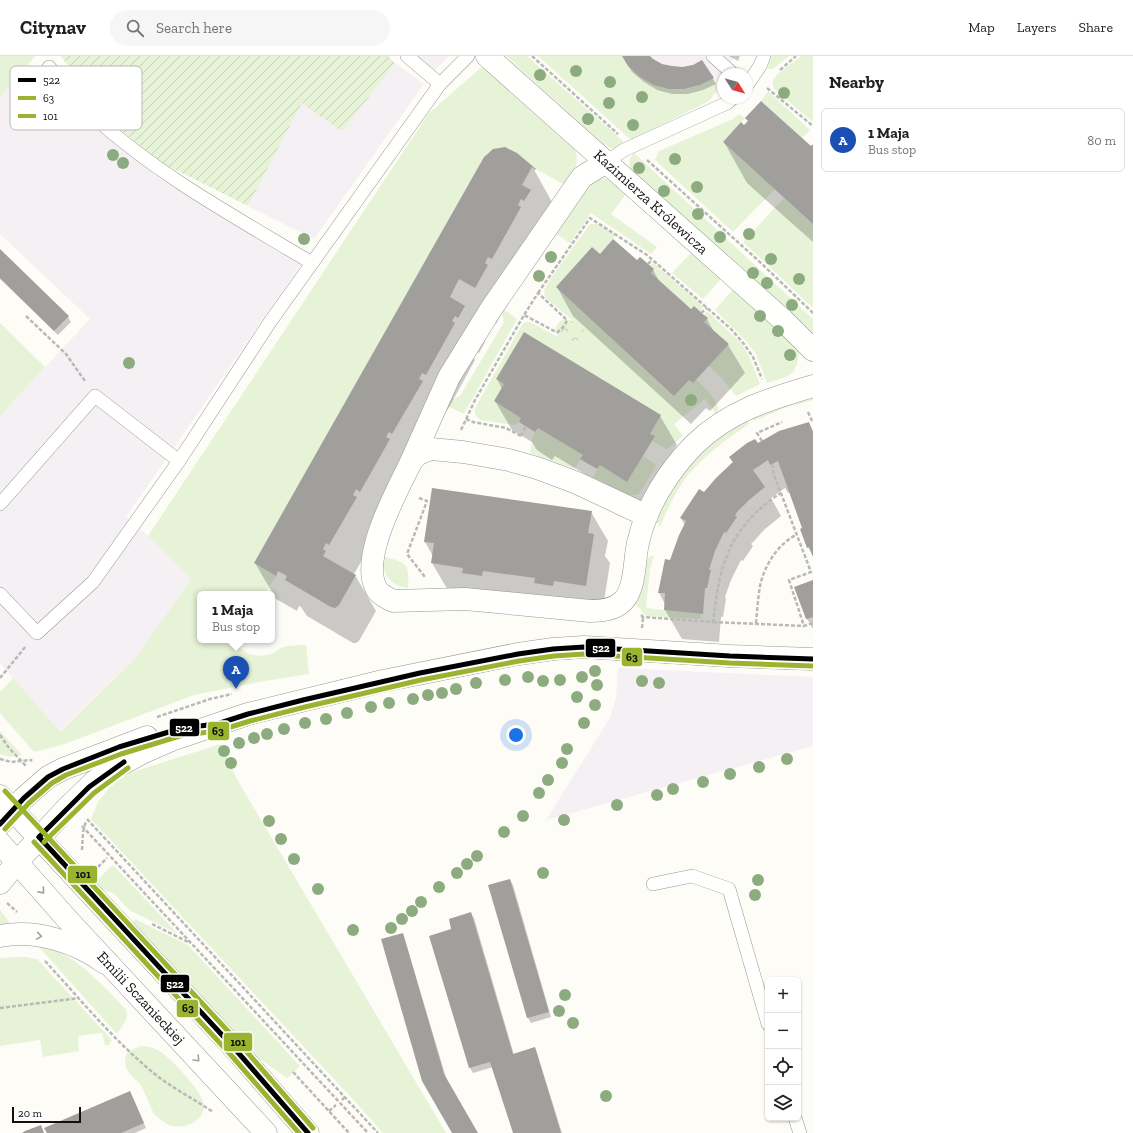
<!DOCTYPE html>
<meta charset="utf-8">
<style>
:root{--surface:#fff;--page:#f6f6f6;--text:#202124;--muted:#757577;--line:#e0e0e0;--accent:#b45309}
body{margin:0;font-family:"Zilla Slab",serif;background:var(--page);color:var(--text)}
.controls{position:absolute;right:12px;bottom:12px;display:grid;overflow:hidden;border-radius:6px;box-shadow:0 1px 3px #0004}
.controls button{width:36px;height:36px;display:grid;place-items:center;padding:0;border:0;border-bottom:1px solid var(--line);background:var(--surface);color:var(--text);font:20px sans-serif}
.compass{position:absolute;left:717px;top:12px;width:36px;height:36px;border-radius:50%;background:var(--surface);box-shadow:0 1px 3px #0004;rotate:127deg}
.scale{position:absolute;left:12px;bottom:10px;width:69px;box-sizing:border-box;padding-left:4px;border:2px solid #111;border-top:0;font-size:11px;line-height:14px;white-space:nowrap;color:#111;-webkit-text-stroke:3px #fff;paint-order:stroke}
.you{position:absolute;left:516px;top:679px;width:14px;height:14px;margin:-10px;border:3px solid #fff;border-radius:50%;background:#1a73e8;box-shadow:0 0 0 6px #1a73e833}
.badge{display:grid;place-items:center;width:26px;height:26px;border-radius:50%;background:var(--accent);color:#fff;font-size:13px;font-weight:700}
.pin{position:absolute;translate:-50% -33px;filter:drop-shadow(0 1px 2px #0008)}
.pin::after{content:'';position:absolute;top:21px;width:14px;height:12px;background:inherit;clip-path:polygon(0 0,100% 0,50% 100%)}
.popup{position:absolute;left:197px;top:535px;width:78px;height:52px;box-sizing:border-box;display:grid;place-content:center;border-radius:6px;background:var(--surface);filter:drop-shadow(0 1px 3px #0005);font-size:13px;white-space:nowrap;color:var(--muted)}
.popup b{font-size:15px;color:var(--text)}
.popup::after{content:'';position:absolute;left:50%;top:100%;margin-left:-8px;border:8px solid transparent;border-top-color:var(--surface)}
.list{margin:0;padding:0;list-style:none}
h2{display:flex;justify-content:space-between;align-items:center;height:52px;margin:0;padding:0 16px;font-size:17px}
h2 small{font-size:13px;font-weight:400;color:var(--muted)}
.list li{display:grid;grid-template-columns:26px 1fr auto;gap:12px;align-items:center;box-sizing:border-box;height:64px;margin:0 8px 8px;padding:0 8px;border:1px solid var(--line);border-radius:6px}
.list b{display:block;font-size:15px;white-space:nowrap}
.list p{margin:0;font-size:13px;white-space:nowrap;color:var(--muted)}
.list em{font-size:13px;font-style:normal;color:var(--muted)}
.icon{flex:none;width:22px;height:22px;fill:none;stroke:currentColor;stroke-width:2;stroke-linecap:round;stroke-linejoin:round}
.map{position:relative;flex:none;width:813px;height:1077px;overflow:hidden}
header{display:flex;align-items:center;gap:24px;box-sizing:border-box;height:56px;padding:0 20px;background:var(--surface);border-bottom:1px solid var(--line)}
header strong{font-size:19px}
nav{display:flex;gap:22px;margin-inline-start:auto;font-size:14px}
.search{width:280px;height:36px;background:var(--page);display:flex;align-items:center;gap:10px;box-sizing:border-box;padding:0 14px;border-radius:22px;color:var(--muted);font-size:15px}
main{display:flex}
aside{flex:1;background:var(--surface)}
.map>svg:first-child{display:block}
</style>
<header>
<strong>Citynav</strong>
<div class="search"><svg class="icon" aria-label="search" viewBox="0 0 24 24"><circle cx="10" cy="10" r="6"/><path d="M15 15l6 6"/></svg>Search here</div>
<nav><a>Map</a><a>Layers</a><a>Share</a></nav>
</header>
<main>
<div class="map">
<svg width="813" height="1077" viewBox="0 0 813 1077">
<defs>
<pattern id="park-crowns" width="20" height="18" patternUnits="userSpaceOnUse"><rect width="20" height="18" fill="#e7f3d7"/><path d="M2 6a3 3 0 1 1 6 0M12 15a3 3 0 1 1 6 0" fill="none" stroke="#c5cfb8"/></pattern>
<pattern id="garden-furrows" width="10" height="10" patternUnits="userSpaceOnUse"><rect width="10" height="10" fill="#e7f3d7"/><path d="M-1 1l2-2M0 10L10 0M9 11l2-2" fill="none" stroke="#c5cfb8"/></pattern>
</defs>
<rect width="100%" height="100%" fill="#fdfcf7"/>
<!-- industrial -->
<g fill="#f5f0f3">
<polygon points="417,0 449,0 435,14"/>
<polygon points="622,0 735,0 724,15 714,22 700,29 684,33 669,33 654,29 640,21 628,10"/>
<polygon points="395,7 424,28 314,183 248,150 302,46 342,76"/>
<polygon points="27,10 154,118 301,208 126,461 148,480 191,523 137,600 59,676 0,607 0,360 90,263 0,178 0,41"/>
<polygon points="618,612 813,621 813,690 546,764 610,662 616,642"/>
</g>
<!-- grass -->
<g fill="#e7f3d7">
<polygon points="0,0 35,0 0,41"/>
<polygon points="506,0 527,0 624,86 613,93 602,87"/>
<path d="M538 0H622C635 21 659 36 685 33 695 32 705 27 714 22L717 34 709 45 631 84Z"/>
<polygon points="772,0 789,0 773,13 767,13"/>
<path d="M801 0H813V66L774 33C773 30 772 26 774 23 778 16 794 6 801 0Z"/>
<path d="M483 10 575 92C580 110 574 114 565 129L536 113 510 93C499 90 491 93 484 101L254 507 276 520 265 537C258 534 253 534 247 538H200V584H231C243 597 255 604 273 597 276 596 278 593 281 592 287 589 299 589 306 589L309 618 265 625 194 639 62 689 34 696 0 657V636L13 622 60 676 137 600 191 523 148 480 429 57Z"/>
<polygon points="768,35 810,74 802,82 761,45"/>
<polygon points="739,58 745,62 723,86 775,133 733,176 655,104 659,95 733,63"/>
<path d="M634 97 813 263V279L791 257 631 114C628 107 629 103 634 97Z"/>
<path d="M597 122C612 121 615 129 625 139L611 158 657 191 651 198 591 157 570 187 555 177 592 124Z"/>
<polygon points="784,142 813,168 813,252 743,186"/>
<path d="M590 168H597L616 179 600 198 592 191 556 231 674 339 689 324 693 327 696 323C703 331 725 349 716 358L705 343 674 368 683 380 667 393 652 385 655 380 650 378 661 359 524 276 496 323 504 328 494 345 521 362 519 366 514 369 480 364 475 359V352L523 267 525 266H530L560 282 573 265 545 241 544 234 549 225Z"/>
<polygon points="691,197 721,223 703,243 672,217"/>
<polygon points="653,207 704,251 700,255 694,250 691,253 651,217 654,213 650,210"/>
<path d="M734 232 799 294C796 322 791 319 767 327L756 298 746 285 715 254Z"/>
<polygon points="503,253 517,263 464,358 447,350 450,344 460,340 504,266 501,255"/>
<polygon points="707,255 741,287 750,302 760,328 736,340 721,321 709,310 729,288 704,266 707,262 704,259"/>
<polygon points="0,267 45,311 0,360"/>
<polygon points="813,339 813,344 784,352 754,365 752,361"/>
<path d="M746 363 749 368C725 384 699 403 682 427 673 441 666 456 660 471L657 466 664 446 677 424 710 387Z"/>
<polygon points="538,372 583,399 574,413 530,397 533,380"/>
<polygon points="643,400 655,408 656,410 641,435 637,439 629,439 593,421 600,409 627,426"/>
<path d="M654 499 650 513 646 552 701 558 700 563 647 560 645 559 634 546C648 530 643 520 648 502Z"/>
<path d="M385 501C408 507 409 508 408 532 392 531 379 517 385 501Z"/>
<polygon points="0,675 22,699 10,701 0,698"/>
<polygon points="221,688 238,725 446,1077 381,1077 382,1076 360,1051 91,763 98,746 109,732 119,724 132,716"/>
<polygon points="113,809 178,878 133,856 126,851 115,838 101,833 95,826"/>
<polygon points="0,854 13,871 0,872"/>
<polygon points="135,863 188,889 300,1010 287,1022 250,996 132,867"/>
<path d="M39 891C45 892 52 893 58 896 80 904 108 935 125 952 131 962 122 970 117 978Z"/>
<polygon points="15,901 25,901 37,903 112,984 109,989 105,989 102,977 78,980 79,995 43,1001 40,984 0,990 0,902"/>
<path d="M141 990C148 990 155 992 161 996 172 1004 203 1036 204 1049 204 1066 184 1074 169 1069 164 1066 158 1062 154 1058L141 1029 131 1019 126 1012 125 1004 127 997 133 993Z"/>
</g>
<!-- park -->
<path fill="url(#park-crowns)" d="M564 263C573 263 588 273 588 283L582 291C571 293 541 276 564 263Z"/>
<!-- garden -->
<polygon fill="url(#garden-furrows)" points="61,0 388,0 395,7 342,76 302,47 248,150 160,106 101,58"/>
<!-- shadow -->
<g fill="#0003">
<polygon points="623,0 648,0 662,9 682,12 693,10 702,5 716,28 703,34 688,38 672,38 657,34 644,26 632,16"/>
<polygon points="729,0 740,0 738,5"/>
<polygon points="746,62 811,92 813,90 813,186 747,127 724,86 744,71 748,65"/>
<polygon points="532,110 552,146 508,245 496,268 480,259 475,268 485,286 479,297 476,295 473,300 475,304 447,355 443,353 377,478 354,518 355,519 376,555 359,585 356,587 353,587 307,560 301,551 299,550 297,555 276,543 255,507"/>
<polygon points="0,195 68,261 71,266 58,279 0,223"/>
<polygon points="600,199 646,208 653,214 661,228 691,255 707,263 714,276 728,289 745,317 710,355 706,352 691,368 573,260 557,231"/>
<polygon points="497,323 660,360 677,389 667,404 644,454 555,400 552,404 537,394 532,386 512,374 495,345 502,333"/>
<polygon points="808,367 813,375 813,500 808,491 804,473 790,436 788,437 785,432 771,442 781,460 765,473 754,485 751,488 753,490 743,505 741,504 731,524 725,541 726,543 723,561 721,561 719,586 682,583 665,554 665,548 659,537 685,470 681,462 733,407 730,401 757,388"/>
<polygon points="591,456 608,485 605,500 610,507 602,558 449,536 432,507 433,500 425,486"/>
<polygon points="813,525 813,573 807,563 795,532"/>
<polygon points="510,824 513,829 551,961 531,967 528,962 490,830"/>
<polygon points="471,857 474,862 514,999 535,992 537,997 562,1077 514,1077 493,1011 473,1017 470,1012 431,880 453,874"/>
<polygon points="402,878 405,884 447,1025 476,1077 453,1077"/>
<polygon points="133,1042 146,1072 135,1077 48,1077"/>
</g>
<!-- building -->
<g fill="#a19f9c">
<polygon points="622,0 650,0 653,3 662,8 672,10 682,11 693,9 702,4 714,22 700,29 684,33 669,33 654,29 640,21 628,10"/>
<polygon points="761,45 811,90 813,88 813,168 723,86 741,66 744,69 748,65 745,62"/>
<polygon points="505,91 517,97 536,113 535,114 532,111 522,129 531,134 524,145 521,143 518,149 521,151 492,203 488,201 485,207 488,209 475,232 459,223 450,241 465,250 458,262 455,260 452,265 455,267 426,319 422,317 419,323 423,325 392,378 389,376 386,381 390,383 360,436 356,433 353,439 357,441 329,489 326,487 323,493 326,495 323,500 356,519 339,549 335,552 331,551 285,524 287,520 278,515 276,520 254,507 484,101 493,93"/>
<polygon points="613,183 637,204 640,201 654,213 651,217 691,253 694,250 704,259 708,262 704,266 729,288 693,327 689,324 674,340 556,231 592,191 600,198"/>
<polygon points="0,193 69,260 54,275 0,222"/>
<polygon points="524,276 661,359 650,378 655,380 627,426 600,409 597,413 580,403 583,399 538,372 535,376 519,366 521,362 494,345 504,328 496,323"/>
<polygon points="809,366 813,376 813,501 809,491 807,492 800,473 802,472 778,405 770,409 768,404 753,414 765,431 749,444 737,456 735,460 737,461 726,477 724,476 715,495 709,514 711,514 707,532 705,532 703,558 664,554 665,537 658,537 665,503 670,504 679,479 686,465 680,462 699,433 704,436 716,422 733,406 729,401 747,387 755,383 758,387 779,375"/>
<polygon points="432,432 592,455 588,477 594,478 586,530 554,525 553,530 534,527 535,522 483,515 482,520 462,517 463,512 431,507 434,487 424,486"/>
<polygon points="813,524 813,561 806,563 794,531"/>
<polygon points="510,823 549,956 527,962 488,829"/>
<polygon points="471,856 513,998 535,991 561,1077 513,1077 490,1006 469,1012 429,880 451,873 449,863"/>
<polygon points="403,877 444,1018 478,1077 452,1077 422,1025 381,883"/>
<polygon points="130,1035 144,1067 121,1077 47,1077 44,1072"/>
<polygon points="41,1069 44,1077 22,1077 25,1075"/>
</g>
<g fill="none" stroke-linecap="round" stroke-linejoin="round">
<!-- service casing -->
<g stroke="#979795" stroke-width="14">
<g id="service">
<polyline points="407,0 440,28"/>
<polyline points="713,0 733,18"/>
<path d="M49 11C64 28 78 46 94 61 159 120 237 162 312 207"/>
<polyline points="747,29 760,10 764,0"/>
<polyline points="606,106 624,94 727,47 733,42"/>
<polyline points="0,448 95,340 179,405"/>
<polyline points="0,538 37,577 93,526 179,405 270,266 440,28 468,0"/>
<polyline points="653,828 692,820 729,833 768,968"/>
<polyline points="795,1062 800,1077"/>
</g>
</g>
<!-- minor casing -->
<g stroke="#979795" stroke-width="23">
<g id="minor">
<polyline points="487,0 735,221 783,264 813,294"/>
<polyline points="411,406 449,321 491,253 575,131 582,121 606,106"/>
<path d="M647 460 577 427 537 412 509 404 463 396 431 393 418 398 411 406C397 435 360 501 376 532 379 538 387 542 393 545L465 543 590 555C602 555 614 554 623 545 636 532 634 503 638 487 646 450 669 414 695 388 729 355 769 343 813 330"/>
<polyline points="0,768 24,742 48,721 63,713 147,681"/>
<polyline points="0,827 17,806 66,753 95,725 114,712 142,697 174,683 248,658 383,625 518,598 553,593 584,591 730,600 813,603"/>
<path d="M0 880C36 873 76 886 105 907"/>
</g>
</g>
<!-- tertiary casing -->
<g stroke="#979795" stroke-width="23">
<g id="tertiary">
<polyline points="0,740 235,993 308,1077"/>
<polyline points="0,787 67,863 266,1077"/>
</g>
</g>
<!-- path -->
<g stroke="#b9b9b8" stroke-width="2.5" stroke-dasharray="4 2" stroke-linecap="butt">
<polyline points="532,0 618,78"/>
<polyline points="780,14 796,0"/>
<polyline points="767,32 813,70"/>
<polyline points="647,104 761,207 813,257"/>
<polyline points="648,208 652,204"/>
<polyline points="538,237 590,162 647,199 731,273 744,288 753,301 762,323"/>
<polyline points="701,257 707,252"/>
<polyline points="26,260 66,298 85,325"/>
<polyline points="808,356 813,367"/>
<polyline points="466,363 473,366 506,372 521,380"/>
<polyline points="461,374 475,344 524,259 556,276 558,276 565,269 567,264 538,237 524,259"/>
<polyline points="521,380 526,370"/>
<polyline points="762,385 757,377 782,366"/>
<polyline points="772,408 774,419 811,516 789,524 804,570 813,567"/>
<polyline points="419,442 427,445 407,498 425,521"/>
<path d="M641 559 643 561 713 566C716 544 718 522 726 502 736 474 757 452 781 437"/>
<polyline points="713,566 804,570"/>
<path d="M756 567C757 555 758 542 760 530 764 510 778 488 796 479"/>
<polyline points="642,572 643,561"/>
<polyline points="0,622 26,590"/>
<polyline points="157,661 210,643 232,638"/>
<polyline points="0,679 9,692 27,711"/>
<polyline points="0,703 11,706 31,704 32,705"/>
<polyline points="87,763 378,1077"/>
<polyline points="82,770 368,1077"/>
<polyline points="82,794 83,776 86,765"/>
<polyline points="98,811 107,802"/>
<polyline points="7,847 17,856"/>
<polyline points="152,868 190,887"/>
<path d="M45 905C81 944 115 986 156 1019 174 1033 194 1043 213 1056"/>
<polyline points="0,952 79,942"/>
<polyline points="293,1016 349,1077"/>
<polyline points="342,1044 345,1041"/>
<polyline points="329,1055 336,1049"/>
</g>
<!-- service -->
<use href="#service" stroke="#fffffe" stroke-width="13"/>
<!-- minor -->
<use href="#minor" stroke="#fffffe" stroke-width="22"/>
<!-- tertiary -->
<use href="#tertiary" stroke="#fffffe" stroke-width="22"/>
<!-- bus-1 casing -->
<g stroke="#fff" stroke-width="8">
<g id="bus-1">
<polyline points="0,768 24,742 48,721 63,713 119,691 182,672 217,668 248,658 303,644 420,617 518,598 553,593 584,591 730,600 813,603"/>
<polyline points="39,781 89,731 124,706"/>
<polyline points="39,781 235,993 308,1077"/>
</g>
</g>
<!-- bus-2 casing -->
<g stroke="#fff" stroke-width="8">
<g id="bus-2">
<polyline points="5,773 29,747 52,727 66,719 121,698 183,679 218,675 250,665 305,651 421,624 519,605 554,600 584,598 730,607 813,610"/>
<polyline points="34,786 230,998 299,1077"/>
<polyline points="44,786 94,737 128,712"/>
</g>
</g>
<!-- bus-3 casing -->
<g stroke="#fff" stroke-width="8">
<polyline id="bus-3" points="5,735 240,988 313,1072"/>
</g>
<!-- bus-1 -->
<use href="#bus-1" stroke="#000" stroke-width="5"/>
<!-- bus-2 -->
<use href="#bus-2" stroke="#9bb42f" stroke-width="5"/>
<!-- bus-3 -->
<use href="#bus-3" stroke="#9bb42f" stroke-width="5"/>
</g>
<!-- trees -->
<g fill="#8cac80">
<circle cx="576" cy="15" r="6"/>
<circle cx="540" cy="19" r="6"/>
<circle cx="610" cy="26" r="6"/>
<circle cx="784" cy="37" r="6"/>
<circle cx="642" cy="41" r="6"/>
<circle cx="609" cy="47" r="6"/>
<circle cx="588" cy="63" r="6"/>
<circle cx="633" cy="69" r="6"/>
<circle cx="113" cy="99" r="6"/>
<circle cx="675" cy="103" r="6"/>
<circle cx="123" cy="107" r="6"/>
<circle cx="639" cy="112" r="6"/>
<circle cx="697" cy="131" r="6"/>
<circle cx="664" cy="135" r="6"/>
<circle cx="698" cy="158" r="6"/>
<circle cx="749" cy="178" r="6"/>
<circle cx="720" cy="181" r="6"/>
<circle cx="304" cy="183" r="6"/>
<circle cx="551" cy="201" r="6"/>
<circle cx="771" cy="203" r="6"/>
<circle cx="753" cy="217" r="6"/>
<circle cx="539" cy="220" r="6"/>
<circle cx="799" cy="223" r="6"/>
<circle cx="767" cy="227" r="6"/>
<circle cx="792" cy="249" r="6"/>
<circle cx="760" cy="260" r="6"/>
<circle cx="778" cy="275" r="6"/>
<circle cx="790" cy="299" r="6"/>
<circle cx="129" cy="307" r="6"/>
<circle cx="691" cy="344" r="6"/>
<circle cx="595" cy="615" r="6"/>
<circle cx="528" cy="621" r="6"/>
<circle cx="582" cy="621" r="6"/>
<circle cx="505" cy="624" r="6"/>
<circle cx="560" cy="624" r="6"/>
<circle cx="543" cy="625" r="6"/>
<circle cx="642" cy="625" r="6"/>
<circle cx="476" cy="627" r="6"/>
<circle cx="659" cy="627" r="6"/>
<circle cx="597" cy="629" r="6"/>
<circle cx="456" cy="633" r="6"/>
<circle cx="442" cy="637" r="6"/>
<circle cx="428" cy="639" r="6"/>
<circle cx="577" cy="641" r="6"/>
<circle cx="413" cy="643" r="6"/>
<circle cx="389" cy="647" r="6"/>
<circle cx="595" cy="649" r="6"/>
<circle cx="371" cy="651" r="6"/>
<circle cx="347" cy="657" r="6"/>
<circle cx="326" cy="663" r="6"/>
<circle cx="305" cy="667" r="6"/>
<circle cx="584" cy="667" r="6"/>
<circle cx="284" cy="673" r="6"/>
<circle cx="267" cy="678" r="6"/>
<circle cx="254" cy="682" r="6"/>
<circle cx="239" cy="687" r="6"/>
<circle cx="567" cy="693" r="6"/>
<circle cx="224" cy="695" r="6"/>
<circle cx="787" cy="703" r="6"/>
<circle cx="231" cy="707" r="6"/>
<circle cx="562" cy="707" r="6"/>
<circle cx="759" cy="711" r="6"/>
<circle cx="730" cy="718" r="6"/>
<circle cx="548" cy="724" r="6"/>
<circle cx="703" cy="726" r="6"/>
<circle cx="673" cy="733" r="6"/>
<circle cx="539" cy="737" r="6"/>
<circle cx="657" cy="739" r="6"/>
<circle cx="617" cy="749" r="6"/>
<circle cx="523" cy="760" r="6"/>
<circle cx="564" cy="764" r="6"/>
<circle cx="269" cy="765" r="6"/>
<circle cx="504" cy="776" r="6"/>
<circle cx="281" cy="783" r="6"/>
<circle cx="477" cy="800" r="6"/>
<circle cx="294" cy="803" r="6"/>
<circle cx="467" cy="808" r="6"/>
<circle cx="457" cy="817" r="6"/>
<circle cx="543" cy="817" r="6"/>
<circle cx="758" cy="824" r="6"/>
<circle cx="439" cy="831" r="6"/>
<circle cx="318" cy="833" r="6"/>
<circle cx="755" cy="839" r="6"/>
<circle cx="421" cy="846" r="6"/>
<circle cx="412" cy="855" r="6"/>
<circle cx="402" cy="863" r="6"/>
<circle cx="391" cy="872" r="6"/>
<circle cx="353" cy="874" r="6"/>
<circle cx="565" cy="939" r="6"/>
<circle cx="559" cy="955" r="6"/>
<circle cx="573" cy="967" r="6"/>
<circle cx="606" cy="1040" r="6"/>
</g>
<!-- one-way arrows -->
<defs><path id="oneway-chevron" d="M-2-3.5L2.5 0L-2 3.5" fill="none" stroke-width="1.6" stroke-linecap="round" stroke-linejoin="round"/></defs>
<g stroke="#a0a09f">
<use href="#oneway-chevron" transform="translate(42 835) rotate(48)"/>
<use href="#oneway-chevron" transform="translate(39 880) rotate(9)"/>
<use href="#oneway-chevron" transform="translate(197 1003) rotate(47)"/>
</g>
<g text-anchor="middle" dominant-baseline="central" stroke-width="4" stroke-linejoin="round" paint-order="stroke">
<!-- street labels -->
<g font-size="15" fill="#111" stroke="#fff">
<text transform="translate(651 146) rotate(42)">Kazimierza Królewicza</text>
<text transform="translate(141 942) rotate(47)">Emilii Sczanieckiej</text>
</g>
</g>
<!-- legend -->
<rect x="10" y="10" width="132" height="64" rx="6" fill="#fff" stroke="#b8b8b8" stroke-width="1"/>
<rect x="18" y="22" width="18" height="4" fill="#000"/>
<rect x="18" y="40" width="18" height="4" fill="#9bb42f"/>
<rect x="18" y="58" width="18" height="4" fill="#9bb42f"/>
<g font-size="11" fill="#111">
<text x="43" y="28">522</text>
<text x="43" y="46">63</text>
<text x="43" y="64">101</text>
</g>
<g stroke="#fff" stroke-width="1.5">
<rect x="585" y="582" width="31" height="20" rx="4" fill="#000"/>
<rect x="621" y="591" width="22" height="20" rx="4" fill="#9bb42f"/>
<rect x="169" y="662" width="31" height="19" rx="4" fill="#000"/>
<rect x="207" y="665" width="23" height="20" rx="4" fill="#9bb42f"/>
<rect x="67" y="809" width="31" height="19" rx="4" fill="#9bb42f"/>
<rect x="160" y="918" width="30" height="19" rx="4" fill="#000"/>
<rect x="176" y="943" width="23" height="19" rx="4" fill="#9bb42f"/>
<rect x="223" y="976" width="30" height="20" rx="4" fill="#9bb42f"/>
</g>
<g font-size="11" text-anchor="middle" font-weight="bold" fill="#fff">
<text x="601" y="596">522</text>
<text x="184" y="676">522</text>
<text x="175" y="932">522</text>
</g>
<g font-size="11" text-anchor="middle" font-weight="bold" fill="#111">
<text x="632" y="605">63</text>
<text x="218" y="679">63</text>
<text x="83" y="822">101</text>
<text x="188" y="956">63</text>
<text x="238" y="990">101</text>
</g>
</svg>
<div class="controls">
<button>+</button>
<button>−</button>
<button><svg class="icon" aria-label="locate" viewBox="0 0 24 24"><circle cx="12" cy="12" r="6"/><path d="M12 2v4M12 18v4M2 12h4M18 12h4"/></svg></button>
<button><svg class="icon" aria-label="layers" viewBox="0 0 24 24"><path d="M12 4l9 5-9 5-9-5zM3 14l9 5 9-5"/></svg></button>
</div>
<svg class="compass" viewBox="-18 -18 36 36"><path d="M0-13l5 13h-10z" fill="#e53935"/><path d="M0 13l5-13h-10z" fill="#757577"/></svg>
<div class="scale">20 m</div>
<div class="you"></div>
<div class="pin badge" style="left:236px;top:633px;background:#1a4fb4">A</div>
<div class="popup"><b>1 Maja</b>Bus stop</div>
</div>
<aside>
<h2>Nearby<small></small></h2>
<ul class="list">
<li><span class="badge" style="background:#1a4fb4">A</span><div><b>1 Maja</b><p>Bus stop</p></div><em>80 m</em></li>
</ul>
</aside>
</main>
